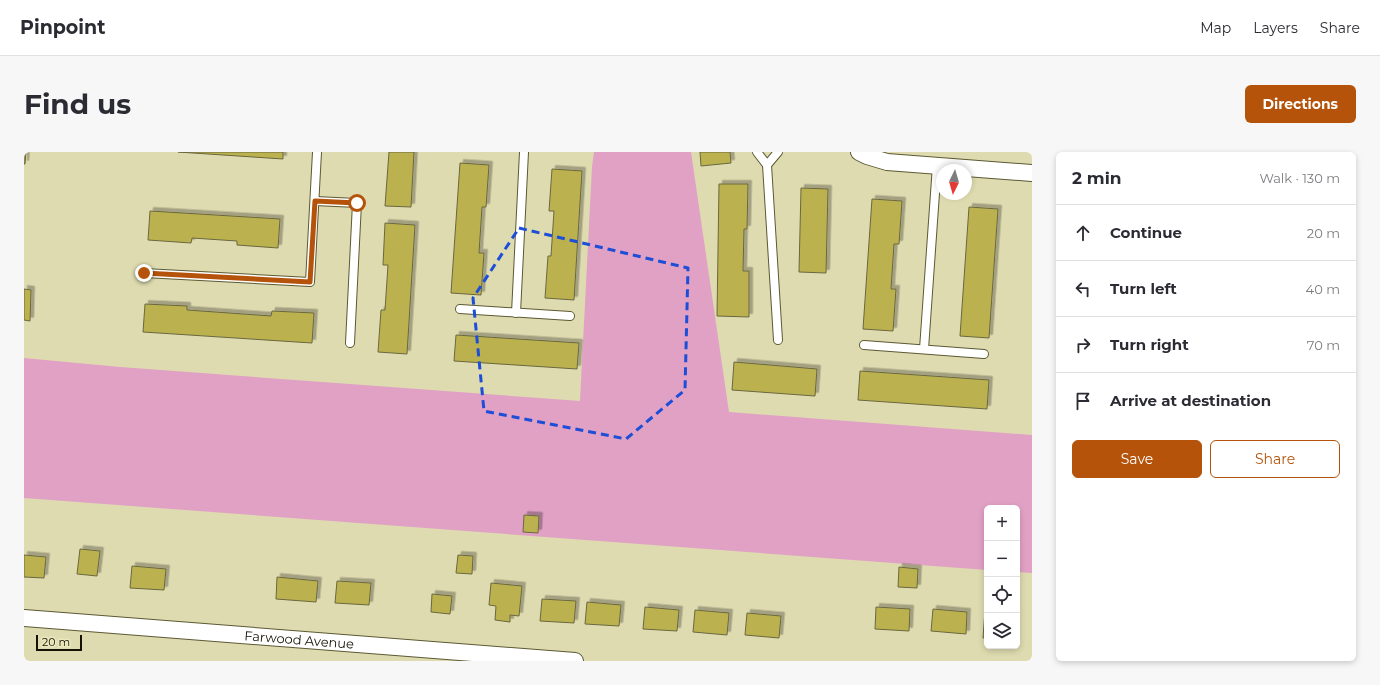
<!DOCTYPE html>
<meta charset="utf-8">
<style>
:root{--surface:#fff;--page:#f7f7f7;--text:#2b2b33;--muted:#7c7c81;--line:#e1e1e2;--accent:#b45309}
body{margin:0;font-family:Montserrat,sans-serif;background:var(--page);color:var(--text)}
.controls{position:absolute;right:12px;bottom:12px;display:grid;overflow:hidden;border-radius:6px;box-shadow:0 2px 6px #0003}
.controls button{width:36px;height:36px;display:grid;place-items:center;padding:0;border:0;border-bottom:1px solid var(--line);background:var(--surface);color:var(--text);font:20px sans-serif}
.compass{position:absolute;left:912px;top:12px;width:36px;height:36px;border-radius:50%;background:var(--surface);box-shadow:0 2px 6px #0003;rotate:185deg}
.scale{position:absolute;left:12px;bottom:10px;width:46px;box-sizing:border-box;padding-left:4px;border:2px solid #141204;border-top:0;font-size:11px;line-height:14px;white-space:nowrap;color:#141204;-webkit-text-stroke:3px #ebe9bd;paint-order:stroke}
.stop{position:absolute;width:12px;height:12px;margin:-9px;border:3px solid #b45309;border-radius:50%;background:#fff}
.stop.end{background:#b45309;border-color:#fff;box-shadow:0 1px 4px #0008}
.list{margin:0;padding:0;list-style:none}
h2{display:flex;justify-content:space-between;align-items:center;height:52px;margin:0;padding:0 16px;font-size:17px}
h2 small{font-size:13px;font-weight:400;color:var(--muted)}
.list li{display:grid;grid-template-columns:26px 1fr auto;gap:12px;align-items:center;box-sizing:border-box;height:56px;padding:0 16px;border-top:1px solid var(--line)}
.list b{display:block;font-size:15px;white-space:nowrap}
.list em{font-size:13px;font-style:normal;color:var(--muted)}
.actions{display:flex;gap:8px;padding:12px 16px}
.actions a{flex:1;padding:9px 0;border:1px solid var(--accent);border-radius:6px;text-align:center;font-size:14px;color:var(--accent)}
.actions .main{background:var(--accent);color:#fff}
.icon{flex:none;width:22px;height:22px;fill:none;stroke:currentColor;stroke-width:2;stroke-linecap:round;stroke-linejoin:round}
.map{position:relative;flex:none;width:1008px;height:509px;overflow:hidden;border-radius:6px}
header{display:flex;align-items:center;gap:24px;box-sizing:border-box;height:56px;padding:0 20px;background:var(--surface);border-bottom:1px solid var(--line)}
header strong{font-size:19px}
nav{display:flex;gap:22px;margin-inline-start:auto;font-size:14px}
.intro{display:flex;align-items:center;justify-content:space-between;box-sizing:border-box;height:96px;padding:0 24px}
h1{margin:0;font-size:28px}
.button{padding:10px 18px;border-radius:6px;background:var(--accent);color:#fff;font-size:14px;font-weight:700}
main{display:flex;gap:24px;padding:0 24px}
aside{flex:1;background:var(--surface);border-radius:6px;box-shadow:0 2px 6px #0003}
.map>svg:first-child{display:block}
</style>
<header>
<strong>Pinpoint</strong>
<nav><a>Map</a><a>Layers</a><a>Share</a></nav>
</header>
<div class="intro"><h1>Find us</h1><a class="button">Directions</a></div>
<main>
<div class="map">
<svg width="1008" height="509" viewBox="0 0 1008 509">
<defs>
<filter id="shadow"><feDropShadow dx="3.5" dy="-3.5" stdDeviation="0" flood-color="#0004"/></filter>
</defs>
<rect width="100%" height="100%" fill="#dedbb0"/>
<!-- green -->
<polygon fill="#e1a1c5" points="570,0 667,0 705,260 1008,283 1008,421 993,420 993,356 963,356 963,418 0,346 0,206 96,215 556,249 568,15"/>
<!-- building -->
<g fill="#bbb24f" stroke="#6a673f" filter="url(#shadow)">
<polygon points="0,0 2,0 1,12 0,12"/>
<polygon points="154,0 259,0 259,7"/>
<polygon points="365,0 390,0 387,55 361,54"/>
<polygon points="676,0 706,0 707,11 677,14"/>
<polygon points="436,11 465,13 462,55 458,55 455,101 460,101 457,143 427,141"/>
<polygon points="528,17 558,19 550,148 521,146 524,104 527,104 530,59 525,59"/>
<polygon points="695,32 724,32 723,77 720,77 719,119 725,119 725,165 693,164"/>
<polygon points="777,36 804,37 802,121 775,120"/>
<polygon points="848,47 878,49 875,92 870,92 867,137 872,137 869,179 839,177"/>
<polygon points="945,55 974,57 965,186 936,184"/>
<polygon points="126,59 256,67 254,96 213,93 213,89 168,86 167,91 124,88"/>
<polygon points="361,71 391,73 383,202 354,200 357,158 361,158 364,113 359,113"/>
<polygon points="0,137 7,138 6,169 0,168"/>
<polygon points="121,152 163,154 163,158 247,164 248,159 290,161 288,191 119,180"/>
<polygon points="432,183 555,191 553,217 430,209"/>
<polygon points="710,210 793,217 791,244 708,238"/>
<polygon points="836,219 965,228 963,257 834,248"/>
<polygon points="500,363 515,364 514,381 499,380"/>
<polygon points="56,397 76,399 73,424 53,422"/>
<polygon points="0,403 22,405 20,426 0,425"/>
<polygon points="434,403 449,404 448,422 432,421"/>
<polygon points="108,414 142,417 140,438 106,436"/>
<polygon points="875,415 894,417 893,436 874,435"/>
<polygon points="253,425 294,429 292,450 252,447"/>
<polygon points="313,429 347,431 345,453 311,451"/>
<polygon points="467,431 498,434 495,464 486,463 486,470 471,468 472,454 465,453"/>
<polygon points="408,442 428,444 426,462 407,460"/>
<polygon points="518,447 552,449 550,471 516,469"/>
<polygon points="563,450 597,453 595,474 561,472"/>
<polygon points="621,455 655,458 653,479 619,477"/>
<polygon points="852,455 886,457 885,479 851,477"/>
<polygon points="909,457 943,460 942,482 907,479"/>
<polygon points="671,458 705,461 703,483 669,480"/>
<polygon points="961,458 963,459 963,486 959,486"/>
<polygon points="723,461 757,464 755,486 721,483"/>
</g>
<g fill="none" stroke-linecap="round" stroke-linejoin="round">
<!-- lane casing -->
<g stroke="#5c5933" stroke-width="10">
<g id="lane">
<polyline points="733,0 743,13 754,188"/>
<polyline points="743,13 754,0"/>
<polyline points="291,49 333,51 326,191"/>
<polyline points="120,121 286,130 293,0"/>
<polyline points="436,157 546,164"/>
<polyline points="492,161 500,0"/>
<polyline points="840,193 960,202"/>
<polyline points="900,197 913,13"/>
</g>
</g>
<!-- street casing -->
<g stroke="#5c5933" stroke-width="18">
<g id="street">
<polyline points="835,0 843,4 863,10 1008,21"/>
<path id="s1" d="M0 466 551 509"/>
</g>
</g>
<!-- lane -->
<use href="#lane" stroke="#fff" stroke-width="8"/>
<!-- street -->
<use href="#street" stroke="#fff" stroke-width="16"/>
</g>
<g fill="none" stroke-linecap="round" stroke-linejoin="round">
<!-- route -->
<polyline stroke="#b45309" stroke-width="5" points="120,121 286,130 291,49 333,51"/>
</g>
<!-- marked area -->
<path fill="none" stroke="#1d4ed8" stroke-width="3" stroke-dasharray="8 5" stroke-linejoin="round" d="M495 76 664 116 661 238 602 287 460 259 449 146Z"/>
<g text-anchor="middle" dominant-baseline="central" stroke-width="4" stroke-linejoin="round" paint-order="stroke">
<!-- street labels -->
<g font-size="13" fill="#141204" stroke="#ebe9bd">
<text stroke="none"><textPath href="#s1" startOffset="276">Farwood Avenue</textPath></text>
</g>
</g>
</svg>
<div class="controls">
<button>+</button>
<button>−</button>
<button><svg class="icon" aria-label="locate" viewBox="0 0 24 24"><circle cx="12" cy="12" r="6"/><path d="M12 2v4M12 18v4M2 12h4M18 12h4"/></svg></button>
<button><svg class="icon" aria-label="layers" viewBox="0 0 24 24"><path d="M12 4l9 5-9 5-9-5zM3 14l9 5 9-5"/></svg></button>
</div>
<svg class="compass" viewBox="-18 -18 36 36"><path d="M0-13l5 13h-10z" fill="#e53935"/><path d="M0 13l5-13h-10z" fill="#7c7c81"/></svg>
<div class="scale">20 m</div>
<div class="stop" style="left:333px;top:51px"></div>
<div class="stop end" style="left:120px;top:121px"></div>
</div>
<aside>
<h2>2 min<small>Walk · 130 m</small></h2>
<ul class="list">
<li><svg class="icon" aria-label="ahead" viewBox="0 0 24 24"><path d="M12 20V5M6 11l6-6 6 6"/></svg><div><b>Continue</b></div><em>20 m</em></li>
<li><svg class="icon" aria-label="left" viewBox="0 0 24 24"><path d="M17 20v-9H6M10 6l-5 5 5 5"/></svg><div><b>Turn left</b></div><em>40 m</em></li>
<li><svg class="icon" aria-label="right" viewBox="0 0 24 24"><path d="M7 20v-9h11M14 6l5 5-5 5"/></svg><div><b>Turn right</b></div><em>70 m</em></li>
<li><svg class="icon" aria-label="arrive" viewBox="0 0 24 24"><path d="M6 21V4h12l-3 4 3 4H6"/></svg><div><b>Arrive at destination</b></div></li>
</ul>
<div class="actions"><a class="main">Save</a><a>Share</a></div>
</aside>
</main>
